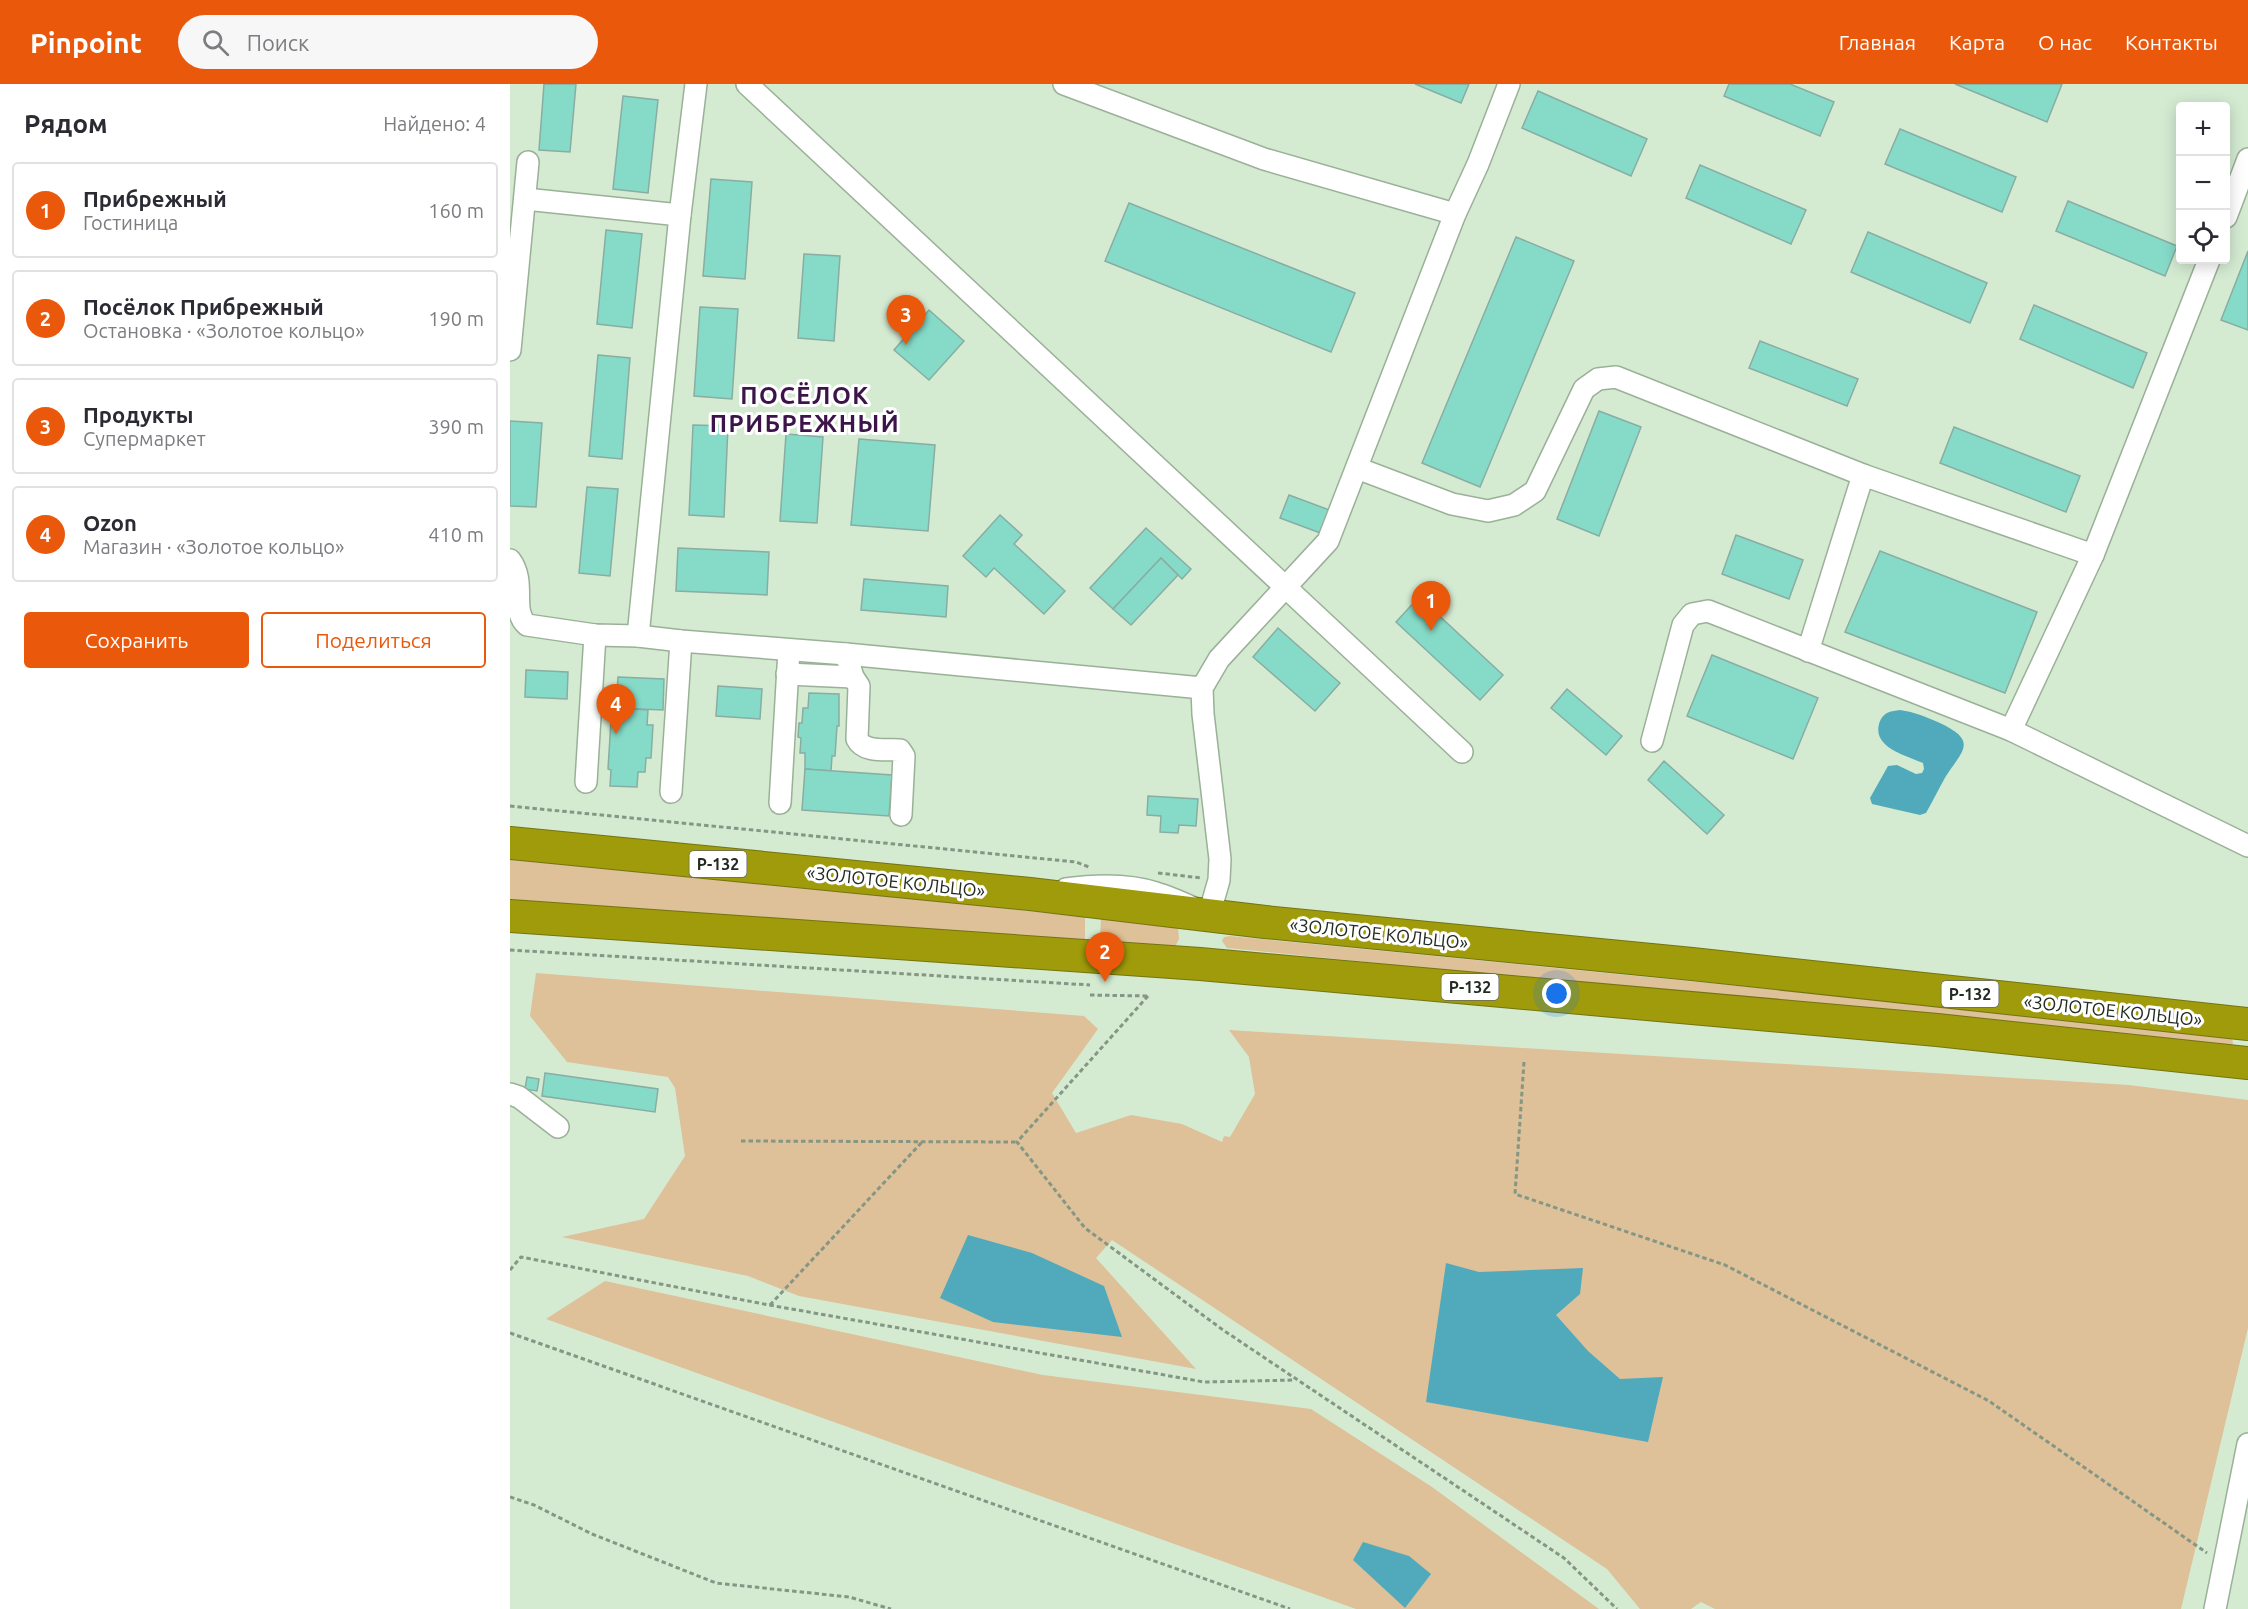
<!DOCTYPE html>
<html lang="ru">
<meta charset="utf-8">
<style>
:root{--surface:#fff;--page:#f7f7f7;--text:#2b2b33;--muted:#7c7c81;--line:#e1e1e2;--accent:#ea580c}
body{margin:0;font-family:Ubuntu,sans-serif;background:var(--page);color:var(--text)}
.controls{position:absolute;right:18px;top:18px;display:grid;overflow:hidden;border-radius:6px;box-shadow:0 3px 15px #0003}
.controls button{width:54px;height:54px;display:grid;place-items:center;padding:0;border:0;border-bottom:2px solid var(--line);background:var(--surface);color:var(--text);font:30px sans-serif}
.you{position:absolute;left:1047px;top:910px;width:21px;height:21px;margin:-15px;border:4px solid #fff;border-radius:50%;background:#1a73e8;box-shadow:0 0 0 9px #1a73e833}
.badge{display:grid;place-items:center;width:39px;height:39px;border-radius:50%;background:var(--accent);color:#fff;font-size:20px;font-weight:700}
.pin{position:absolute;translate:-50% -50px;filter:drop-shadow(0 2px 3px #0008)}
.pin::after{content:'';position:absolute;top:32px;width:21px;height:18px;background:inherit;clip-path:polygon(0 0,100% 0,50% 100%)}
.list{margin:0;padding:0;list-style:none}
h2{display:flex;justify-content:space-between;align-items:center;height:78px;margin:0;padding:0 24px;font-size:26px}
h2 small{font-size:20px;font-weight:400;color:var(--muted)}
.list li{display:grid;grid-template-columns:39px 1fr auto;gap:18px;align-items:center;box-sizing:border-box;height:96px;margin:0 12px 12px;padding:0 12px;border:2px solid var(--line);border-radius:6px}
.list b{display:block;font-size:22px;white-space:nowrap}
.list p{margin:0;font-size:20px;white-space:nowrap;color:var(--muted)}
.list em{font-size:20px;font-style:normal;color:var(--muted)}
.actions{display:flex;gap:12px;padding:18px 24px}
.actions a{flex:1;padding:14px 0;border:2px solid var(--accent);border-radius:6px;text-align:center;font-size:21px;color:var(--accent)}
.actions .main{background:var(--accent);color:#fff}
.icon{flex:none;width:33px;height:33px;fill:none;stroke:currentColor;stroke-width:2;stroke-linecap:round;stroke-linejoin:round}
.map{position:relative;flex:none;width:1738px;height:1525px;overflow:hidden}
header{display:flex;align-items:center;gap:36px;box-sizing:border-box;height:84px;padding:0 30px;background:var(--accent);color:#fff}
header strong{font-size:28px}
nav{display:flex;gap:33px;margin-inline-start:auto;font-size:21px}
.search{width:420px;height:54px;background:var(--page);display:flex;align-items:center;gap:15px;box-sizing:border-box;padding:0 21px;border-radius:33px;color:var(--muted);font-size:22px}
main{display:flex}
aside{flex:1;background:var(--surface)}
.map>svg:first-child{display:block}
</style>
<header>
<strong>Pinpoint</strong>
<div class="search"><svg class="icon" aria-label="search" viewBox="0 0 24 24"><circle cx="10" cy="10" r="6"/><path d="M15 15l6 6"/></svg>Поиск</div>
<nav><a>Главная</a><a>Карта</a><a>О нас</a><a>Контакты</a></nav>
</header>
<main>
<aside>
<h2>Рядом<small>Найдено: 4</small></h2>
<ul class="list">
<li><span class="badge">1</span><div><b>Прибрежный</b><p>Гостиница</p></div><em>160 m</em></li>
<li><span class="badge">2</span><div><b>Посёлок Прибрежный</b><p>Остановка · «Золотое кольцо»</p></div><em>190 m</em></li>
<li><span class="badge">3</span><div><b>Продукты</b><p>Супермаркет</p></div><em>390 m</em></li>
<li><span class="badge">4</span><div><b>Ozon</b><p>Магазин · «Золотое кольцо»</p></div><em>410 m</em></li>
</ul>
<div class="actions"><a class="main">Сохранить</a><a>Поделиться</a></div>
</aside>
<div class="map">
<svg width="1738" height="1525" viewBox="0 0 1738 1525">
<rect width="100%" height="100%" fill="#d4ebd2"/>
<!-- green -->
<g fill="#dec099">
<polygon points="0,775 59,777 575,833 575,856 0,817"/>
<polygon points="591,833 668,843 669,855 665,863 590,859"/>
<polygon points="720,852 1716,950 1722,953 1723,960 1717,965 717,864 712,857 714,853"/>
<polygon points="26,889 574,932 588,945 542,1009 566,1049 621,1031 672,1040 712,1058 714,1052 720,1053 745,1010 739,973 719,946 1619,1001 1738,1016 1738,1244 1671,1525 1205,1525 1191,1518 1181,1525 1130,1525 1097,1485 602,1156 586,1174 686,1285 289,1212 238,1192 52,1153 134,1135 175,1072 165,1004 158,993 57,978 20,932"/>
<polygon points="95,1197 533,1291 801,1325 922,1403 1089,1525 846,1525 36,1235"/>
</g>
<!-- water -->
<g fill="#51aabc">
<path d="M1390 626C1405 628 1416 633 1430 639 1468 657 1453 666 1436 692 1429 704 1423 717 1416 729L1410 731 1362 720 1360 714 1378 682 1387 681 1406 690 1412 689 1414 685 1413 679C1395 671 1360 663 1370 637 1374 628 1381 627 1390 626Z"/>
<polygon points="458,1151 522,1169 594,1202 612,1253 483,1238 430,1214"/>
<polygon points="936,1179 969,1188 1073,1184 1070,1210 1046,1231 1078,1267 1110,1295 1153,1293 1138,1358 916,1318"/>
<polygon points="853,1458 899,1472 921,1490 895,1524 843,1476"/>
</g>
<!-- building -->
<g fill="#86dbc8" stroke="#88ada3" stroke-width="1.5">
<polygon points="34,0 66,0 60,68 29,66"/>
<polygon points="905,0 959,0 951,19"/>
<polygon points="1219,0 1280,0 1324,18 1310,52 1214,12"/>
<polygon points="1445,0 1552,0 1537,38"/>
<polygon points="1028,7 1137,55 1121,92 1012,44"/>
<polygon points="113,12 148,16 138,109 103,105"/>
<polygon points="1390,45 1506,93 1492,128 1375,80"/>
<polygon points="1190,81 1296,126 1281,160 1176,114"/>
<polygon points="201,95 242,98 235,195 193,192"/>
<polygon points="1558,117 1667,162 1655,192 1546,147"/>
<polygon points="619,119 845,209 821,268 595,177"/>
<polygon points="96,146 132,150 122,244 87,240"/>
<polygon points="1358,148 1477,199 1460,239 1341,188"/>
<polygon points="1006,153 1064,177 970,403 912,379"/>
<polygon points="1738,167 1738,246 1711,236"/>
<polygon points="294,170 330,172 324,257 288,254"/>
<polygon points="1524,221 1637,269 1623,304 1510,255"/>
<polygon points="190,223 228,225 222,315 184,312"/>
<polygon points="419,226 454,257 419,296 384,266"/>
<polygon points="1250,257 1348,295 1337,322 1239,284"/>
<polygon points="88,271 120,274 112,375 79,372"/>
<polygon points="1089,327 1131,343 1089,452 1047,435"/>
<polygon points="0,337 32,339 26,423 0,422"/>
<polygon points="183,341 218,342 214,433 179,431"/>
<polygon points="1444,343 1570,392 1556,428 1430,379"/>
<polygon points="276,350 313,353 307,439 270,437"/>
<polygon points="349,355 425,361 418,447 341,441"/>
<polygon points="77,403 108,405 100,492 69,489"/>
<polygon points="779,411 822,427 813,450 770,434"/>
<polygon points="490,431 512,451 504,460 555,507 534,530 484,484 476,493 453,472"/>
<polygon points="636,444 681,485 672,495 651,474 603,525 580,504"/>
<polygon points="1226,451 1293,476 1279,515 1212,490"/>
<polygon points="168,464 259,468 257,511 166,507"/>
<polygon points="1370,467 1527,528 1495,609 1335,548"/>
<polygon points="651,474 668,491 621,541 603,525"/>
<polygon points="354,495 438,502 436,533 351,526"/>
<polygon points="909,513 993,591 970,616 886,538"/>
<polygon points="768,544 830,599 805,627 743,573"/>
<polygon points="1202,571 1308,614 1283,675 1177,632"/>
<polygon points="16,586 58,588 57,615 15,613"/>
<polygon points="108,593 154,595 153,626 106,624"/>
<polygon points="208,602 252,605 250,635 206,632"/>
<polygon points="1057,605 1112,652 1096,671 1041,624"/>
<polygon points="299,609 329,610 329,642 327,642 325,672 322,672 321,687 295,685 295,669 290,669 291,654 288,653 289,639 292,639 293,624 298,624"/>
<polygon points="106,624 138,626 137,641 143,641 141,674 136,674 135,688 128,688 127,703 100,702 101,686 98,685 101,637 105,638"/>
<polygon points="1154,677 1214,731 1197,750 1138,696"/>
<polygon points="295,685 382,691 379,732 292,726"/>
<polygon points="638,712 688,715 686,742 669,741 668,749 650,748 651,732 637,731"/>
<polygon points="35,989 148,1005 145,1028 32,1012"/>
<polygon points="17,993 29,995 27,1007 15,1005"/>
</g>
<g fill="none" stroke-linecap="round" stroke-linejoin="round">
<!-- minor casing -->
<g stroke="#9ab198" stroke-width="24">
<g id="minor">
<polyline points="237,0 952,668"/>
<polyline points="554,0 754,75 945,130"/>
<polyline points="15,115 170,131 128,552"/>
<polyline points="170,131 186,0"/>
<polyline points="1716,133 1738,75"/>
<polyline points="0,266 18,78"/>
<polyline points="847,384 942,420 978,427 1004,421 1025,407 1074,305 1088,295 1106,293 1353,391"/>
<path d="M0 476C17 499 0 526 17 541L85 551 128 552 171 557 336 570 692 604"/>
<polyline points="1298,567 1353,391 1583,471"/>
<path d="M336 570 343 593 349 602 347 655C354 669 376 665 390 666L394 672 391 731"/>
<polyline points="277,590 343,593"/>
<polyline points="1501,646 1583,471 1699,176"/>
<polyline points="1142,657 1173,541 1182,530 1198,527 1501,646 1738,762"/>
<polyline points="76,698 85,551"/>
<polyline points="161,708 171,557"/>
<polyline points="270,719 279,566"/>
<path d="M556 805C585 801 618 800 646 809 664 814 681 823 699 831L709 796 710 775 693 630 692 604 709 575 818 457 945 130 968 80 999 0"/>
<polyline points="0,1010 9,1013 48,1043"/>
<polyline points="1705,1525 1738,1360"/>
</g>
</g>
<!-- highway casing -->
<g stroke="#747412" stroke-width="34">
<g id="highway">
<polyline points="0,759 520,810 755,838 1182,880 1738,940"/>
<polyline points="0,832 690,880 1427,946 1738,979"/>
</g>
</g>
<!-- path -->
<g stroke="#859684" stroke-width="3" stroke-dasharray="4.5 3" stroke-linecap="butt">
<polyline points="0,722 566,778 579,783"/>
<polyline points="648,789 692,794"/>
<polyline points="0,866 580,901"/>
<polyline points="580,911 638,912"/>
<polyline points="638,912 507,1058 575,1144 713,1246 1054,1474 1107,1525"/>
<polyline points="1014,978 1005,1110 1215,1181 1479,1317 1697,1469"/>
<polyline points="231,1057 507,1058"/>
<polyline points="0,1186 11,1173 259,1221 694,1298 785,1296"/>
<polyline points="260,1221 412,1058"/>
<polyline points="0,1249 780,1525"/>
<polyline points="0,1413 24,1421 82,1450 206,1499 339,1513 381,1525"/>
</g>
<!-- minor -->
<use href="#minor" stroke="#fff" stroke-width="21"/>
<!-- highway -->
<use href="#highway" stroke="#9f9b0a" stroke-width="32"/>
</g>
<g text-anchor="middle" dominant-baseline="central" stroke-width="6" stroke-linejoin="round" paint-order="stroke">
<!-- shield labels -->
<g fill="#fff" stroke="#656b64" stroke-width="1.5">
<rect x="179.5" y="767" width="57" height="26" rx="4.5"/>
<rect x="931.5" y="890" width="57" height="26" rx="4.5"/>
<rect x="1431.5" y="897" width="57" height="26" rx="4.5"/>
</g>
<g font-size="16" font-weight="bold" fill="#232c22">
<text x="208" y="780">Р-132</text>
<text x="960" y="903">Р-132</text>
<text x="1460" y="910">Р-132</text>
</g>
<!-- street labels -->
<g font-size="18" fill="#232c22" stroke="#fff">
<text transform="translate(386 797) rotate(6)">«ЗОЛОТОЕ КОЛЬЦО»</text>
<text transform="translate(869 849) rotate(6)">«ЗОЛОТОЕ КОЛЬЦО»</text>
<text transform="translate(1603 926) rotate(6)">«ЗОЛОТОЕ КОЛЬЦО»</text>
</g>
<!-- district labels -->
<g font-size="24" font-weight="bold" letter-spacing="1.5" fill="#3d1449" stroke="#fff">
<text x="295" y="311">ПОСЁЛОК<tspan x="295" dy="28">ПРИБРЕЖНЫЙ</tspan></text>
</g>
</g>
</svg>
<div class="controls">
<button>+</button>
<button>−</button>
<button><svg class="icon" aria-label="locate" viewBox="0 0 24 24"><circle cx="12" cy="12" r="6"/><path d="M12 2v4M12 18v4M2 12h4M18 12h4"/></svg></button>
</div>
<div class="you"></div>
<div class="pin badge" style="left:921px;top:547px">1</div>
<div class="pin badge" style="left:595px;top:898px">2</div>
<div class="pin badge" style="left:396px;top:261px">3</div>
<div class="pin badge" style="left:106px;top:650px">4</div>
</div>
</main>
